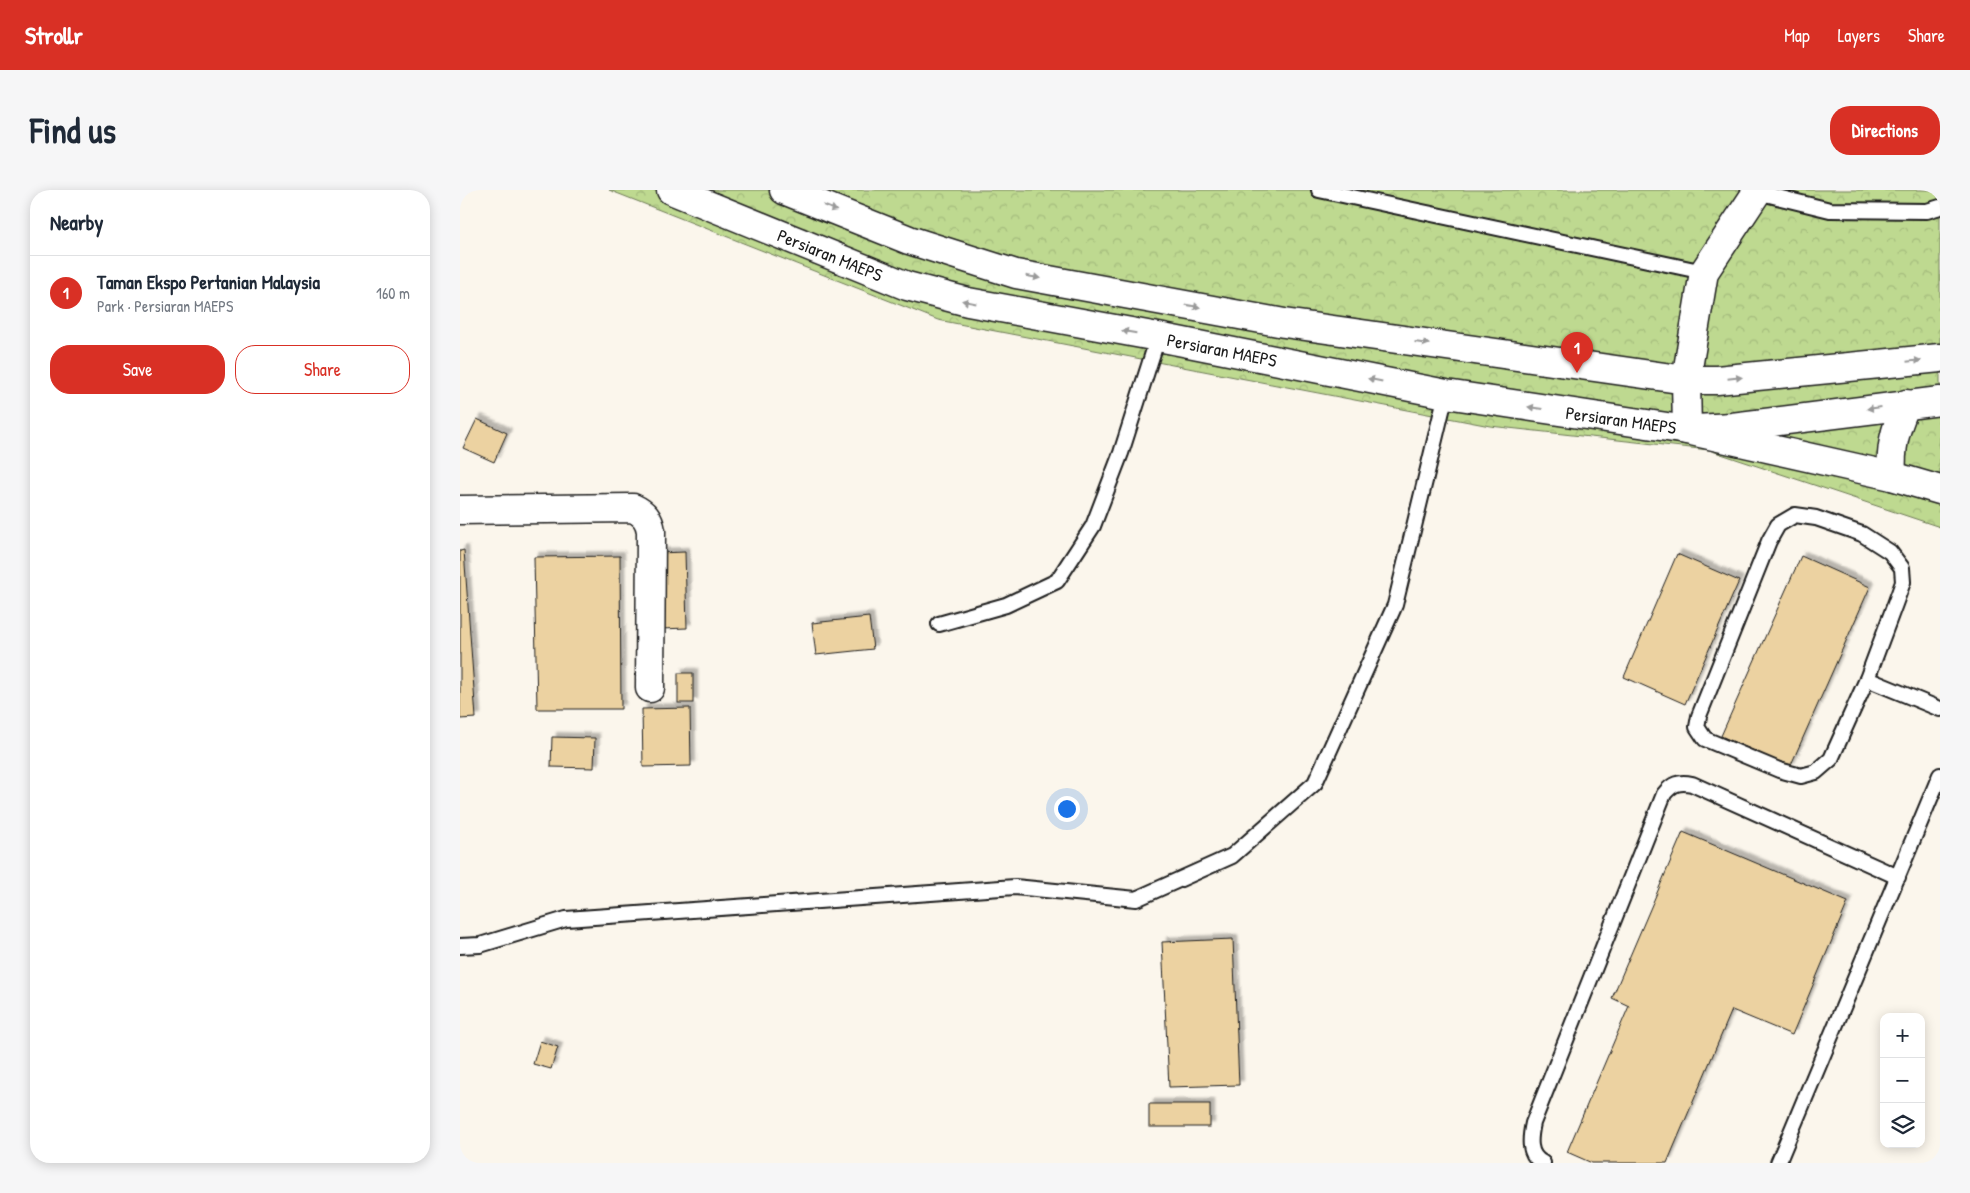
<!DOCTYPE html>
<meta charset="utf-8">
<style>
:root{--surface:#fff;--page:#f6f6f7;--text:#1f2937;--muted:#747a83;--line:#e0e1e3;--accent:#d93025}
body{margin:0;font-family:"Patrick Hand",sans-serif;background:var(--page);color:var(--text)}
.controls{position:absolute;right:15px;bottom:15px;display:grid;overflow:hidden;border-radius:10px;box-shadow:0 2px 12px #0003}
.controls button{width:45px;height:45px;display:grid;place-items:center;padding:0;border:0;border-bottom:1px solid var(--line);background:var(--surface);color:var(--text);font:25px sans-serif}
.you{position:absolute;left:606px;top:618px;width:18px;height:18px;margin:-12px;border:4px solid #fff;border-radius:50%;background:#1a73e8;box-shadow:0 0 0 8px #1a73e833}
.badge{display:grid;place-items:center;width:32px;height:32px;border-radius:50%;background:var(--accent);color:#fff;font-size:16px;font-weight:700}
.pin{position:absolute;translate:-50% -41px;filter:drop-shadow(0 1px 2px #0008)}
.pin::after{content:'';position:absolute;top:26px;width:18px;height:15px;background:inherit;clip-path:polygon(0 0,100% 0,50% 100%)}
.list{margin:0;padding:0;list-style:none}
h2{display:flex;justify-content:space-between;align-items:center;height:65px;margin:0;padding:0 20px;font-size:21px}
h2 small{font-size:16px;font-weight:400;color:var(--muted)}
.list li{display:grid;grid-template-columns:32px 1fr auto;gap:15px;align-items:center;box-sizing:border-box;height:75px;padding:0 20px;border-top:1px solid var(--line)}
.list b{display:block;font-size:19px;white-space:nowrap}
.list p{margin:0;font-size:16px;white-space:nowrap;color:var(--muted)}
.list em{font-size:16px;font-style:normal;color:var(--muted)}
.actions{display:flex;gap:10px;padding:15px 20px}
.actions a{flex:1;padding:11px 0;border:1px solid var(--accent);border-radius:20px;text-align:center;font-size:18px;color:var(--accent)}
.actions .main{background:var(--accent);color:#fff}
.icon{flex:none;width:28px;height:28px;fill:none;stroke:currentColor;stroke-width:2;stroke-linecap:round;stroke-linejoin:round}
.map{position:relative;flex:none;width:1480px;height:973px;overflow:hidden;border-radius:20px}
header{display:flex;align-items:center;gap:30px;box-sizing:border-box;height:70px;padding:0 25px;background:var(--accent);color:#fff}
header strong{font-size:24px}
nav{display:flex;gap:28px;margin-inline-start:auto;font-size:18px}
.intro{display:flex;align-items:center;justify-content:space-between;box-sizing:border-box;height:120px;padding:0 30px}
h1{margin:0;font-size:35px}
.button{padding:12px 22px;border-radius:20px;background:var(--accent);color:#fff;font-size:18px;font-weight:700}
main{display:flex;gap:30px;padding:0 30px}
aside{flex:1;background:var(--surface);border-radius:20px;box-shadow:0 2px 12px #0003}
.map>svg:first-child{display:block}
</style>
<header>
<strong>Strollr</strong>
<nav><a>Map</a><a>Layers</a><a>Share</a></nav>
</header>
<div class="intro"><h1>Find us</h1><a class="button">Directions</a></div>
<main>
<aside>
<h2>Nearby<small></small></h2>
<ul class="list">
<li><span class="badge">1</span><div><b>Taman Ekspo Pertanian Malaysia</b><p>Park · Persiaran MAEPS</p></div><em>160 m</em></li>
</ul>
<div class="actions"><a class="main">Save</a><a>Share</a></div>
</aside>
<div class="map">
<svg width="1480" height="973" viewBox="0 0 1480 973">
<defs>
<pattern id="park-crowns" width="20" height="18" patternUnits="userSpaceOnUse" patternTransform="scale(1.25)"><rect width="20" height="18" fill="#bed990"/><path d="M2 6a3 3 0 1 1 6 0M12 15a3 3 0 1 1 6 0" fill="none" stroke="#a3ba7c"/></pattern>
<filter id="shadow"><feDropShadow dx="4.5" dy="-4.5" stdDeviation="1" flood-color="#0004"/></filter>
</defs>
<rect width="100%" height="100%" fill="#fbf6ec"/>
<filter id="ink" filterUnits="userSpaceOnUse"><feTurbulence type="fractalNoise" baseFrequency=".02" numOctaves="2"/><feDisplacementMap in="SourceGraphic" scale="10" xChannelSelector="R" yChannelSelector="G"/><feConvolveMatrix kernelMatrix="1 2 1 2 8 2 1 2 1" color-interpolation-filters="sRGB"/></filter>
<g filter="url(#ink)">
<!-- park -->
<polygon fill="url(#park-crowns)" stroke="#6d7a56" points="149,0 1480,0 1480,337 1249,260 1030,236 478,130"/>
<!-- building -->
<g fill="#ecd2a1" stroke="#1c1c1c" filter="url(#shadow)">
<polygon points="17,229 47,243 34,272 3,258"/>
<polygon points="4,360 16,528 0,529 0,361"/>
<polygon points="225,362 227,438 201,439 198,363"/>
<polygon points="1217,364 1279,391 1225,514 1164,487"/>
<polygon points="160,366 161,519 77,519 74,367"/>
<polygon points="1341,366 1410,397 1330,577 1261,546"/>
<polygon points="409,427 413,459 356,465 352,433"/>
<rect x="218" y="483" width="15" height="30"/>
<polygon points="230,518 231,576 183,577 182,519"/>
<polygon points="92,547 135,548 134,578 91,577"/>
<polygon points="1223,642 1388,712 1332,845 1272,820 1207,973 1132,973 1107,962 1169,816 1152,808"/>
<polygon points="773,749 779,895 709,897 702,752"/>
<polygon points="80,851 98,857 91,879 73,874"/>
<rect x="689" y="914" width="61" height="23"/>
</g>
<g fill="none" stroke-linecap="round" stroke-linejoin="round">
<!-- service casing -->
<g stroke="#1c1c1c" stroke-width="18">
<g id="service">
<polyline points="859,0 1244,82"/>
<polyline points="1297,2 1370,20 1467,21 1480,17"/>
<polygon points="1335,325 1356,328 1402,344 1430,362 1442,378 1443,392 1435,414 1407,489 1371,569 1356,582 1341,586 1319,580 1245,549 1237,537 1239,526 1309,351 1318,335"/>
<polyline points="479,434 546,415 597,391 633,336 661,263 698,147"/>
<polyline points="1407,489 1480,519"/>
<polyline points="0,756 20,755 106,729 555,697 676,709 772,666 855,593 935,415 986,204"/>
<path d="M1083 973C1067 965 1070 947 1073 933L1204 604C1212 594 1219 591 1232 594L1438 687"/>
<polyline points="1318,973 1480,585"/>
</g>
</g>
<!-- minor casing -->
<g stroke="#1c1c1c" stroke-width="31">
<g id="minor">
<polyline points="1297,2 1244,82 1226,190 1257,190 1480,168"/>
<polyline points="1236,239 1272,237 1480,211"/>
<path d="M0 320 173 318C184 323 189 329 191 341L190 498"/>
</g>
</g>
<!-- tertiary casing -->
<g stroke="#1c1c1c" stroke-width="31">
<g id="tertiary">
<polyline points="211,0 447,96 508,112 698,147 986,204 1227,240 1432,286 1480,300"/>
<polyline points="324,0 449,50 556,84 824,133 1226,190 1227,240"/>
<path d="M1432 286C1430 257 1435 240 1446 214"/>
</g>
</g>
<!-- service -->
<use href="#service" stroke="#fff" stroke-width="14"/>
<!-- minor -->
<use href="#minor" stroke="#fff" stroke-width="28"/>
<!-- tertiary -->
<use href="#tertiary" stroke="#fff" stroke-width="28"/>
</g>
<!-- one-way arrows -->
<defs><path id="oneway-solid" d="M-6-.8H1V-3.2L6.5 0L1 3.2V.8H-6Z" transform="scale(1.25)"/></defs>
<g fill="#999">
<use href="#oneway-solid" transform="translate(370 18) rotate(22)"/>
<use href="#oneway-solid" transform="translate(573 87) rotate(10)"/>
<use href="#oneway-solid" transform="translate(509 112) rotate(-168)"/>
<use href="#oneway-solid" transform="translate(733 116) rotate(10)"/>
<use href="#oneway-solid" transform="translate(669 142) rotate(-170)"/>
<use href="#oneway-solid" transform="translate(962 153) rotate(8)"/>
<use href="#oneway-solid" transform="translate(1454 171) rotate(-6)"/>
<use href="#oneway-solid" transform="translate(1275 188) rotate(-6)"/>
<use href="#oneway-solid" transform="translate(915 190) rotate(-169)"/>
<use href="#oneway-solid" transform="translate(1075 218) rotate(-172)"/>
<use href="#oneway-solid" transform="translate(1414 218) rotate(173)"/>
</g>
</g>
<g text-anchor="middle" dominant-baseline="central" stroke-width="4" stroke-linejoin="round" paint-order="stroke">
<!-- street labels -->
<g font-size="18" fill="#1c1c1c" stroke="#fff">
<text transform="translate(370 65) rotate(22)">Persiaran MAEPS</text>
<text transform="translate(762 160) rotate(11)">Persiaran MAEPS</text>
<text transform="translate(1161 230) rotate(8)">Persiaran MAEPS</text>
</g>
</g>
</svg>
<div class="controls">
<button>+</button>
<button>−</button>
<button><svg class="icon" aria-label="layers" viewBox="0 0 24 24"><path d="M12 4l9 5-9 5-9-5zM3 14l9 5 9-5"/></svg></button>
</div>
<div class="you"></div>
<div class="pin badge" style="left:1117px;top:183px">1</div>
</div>
</main>
